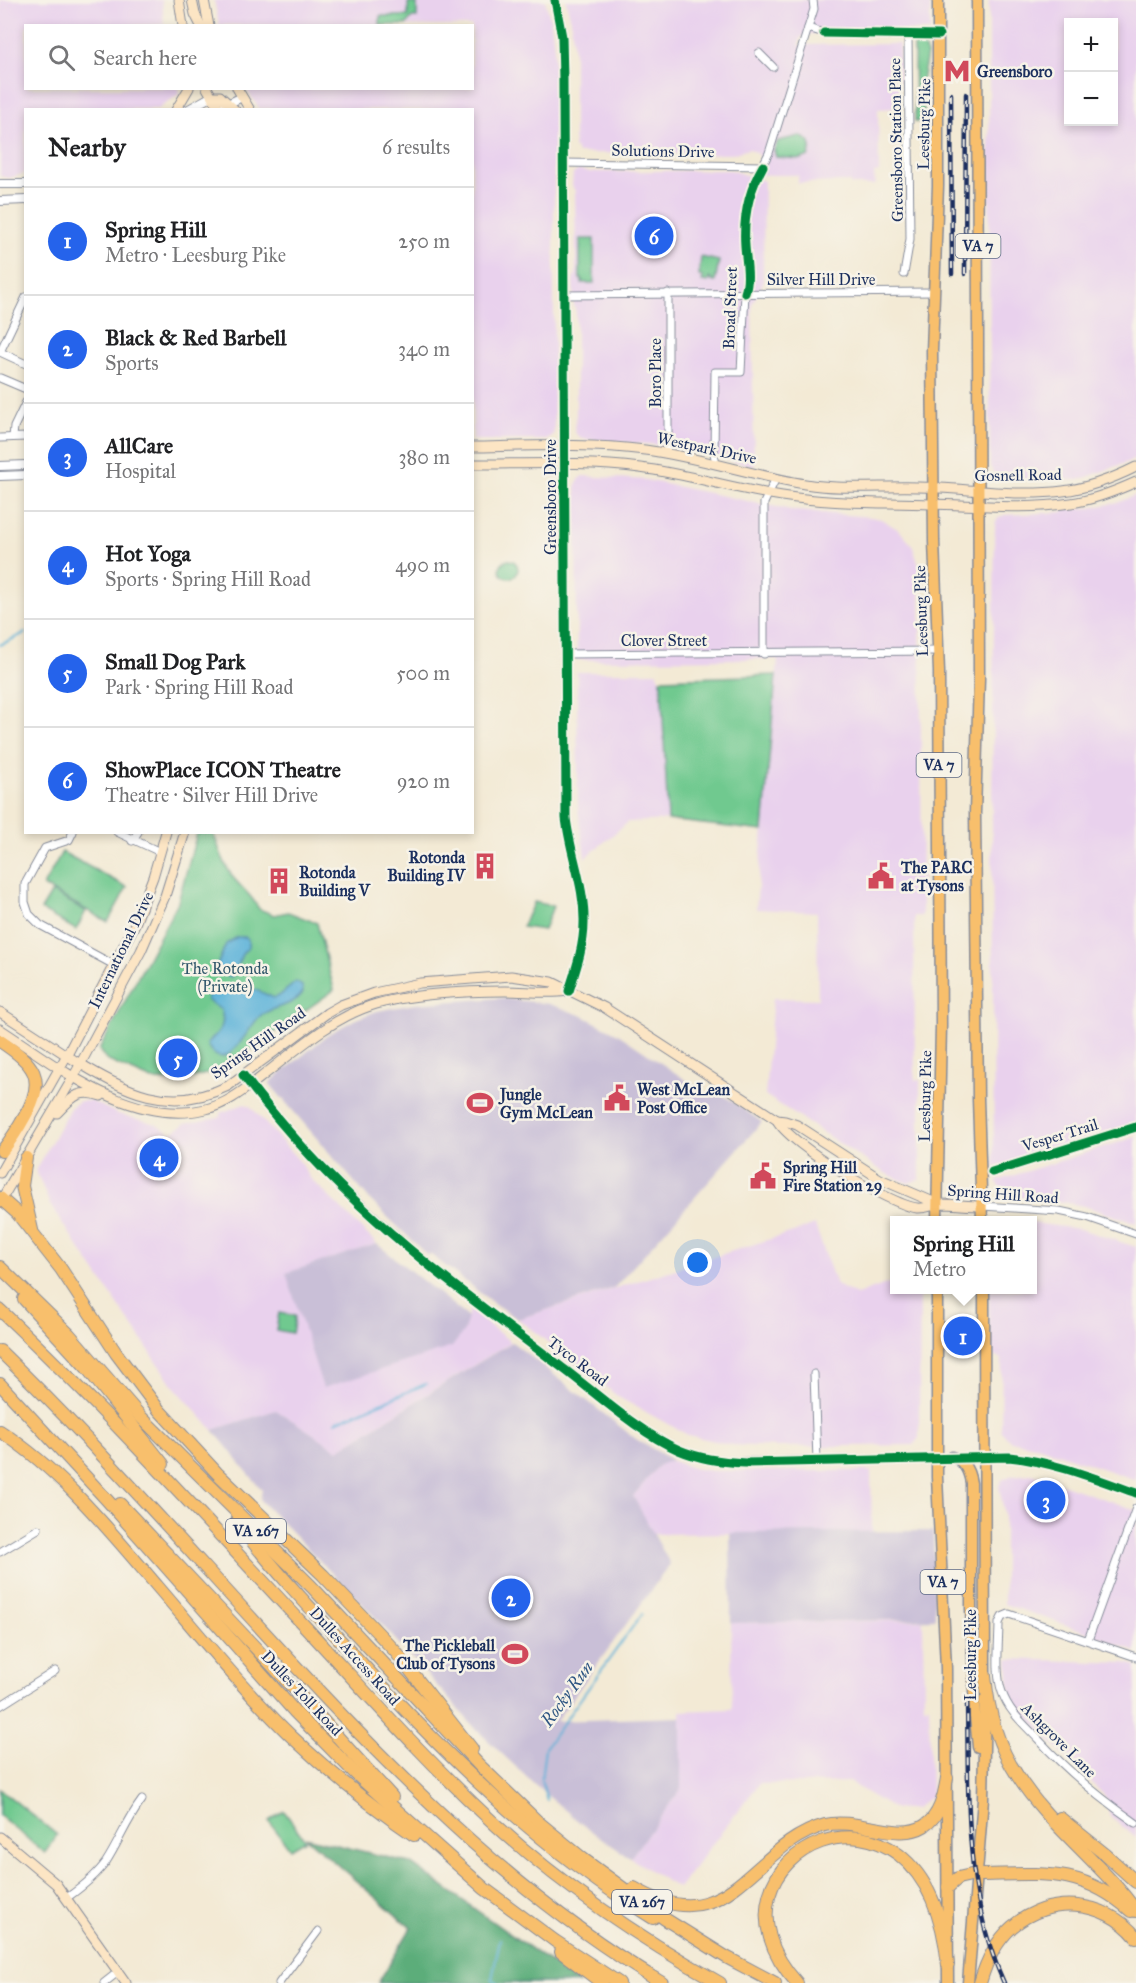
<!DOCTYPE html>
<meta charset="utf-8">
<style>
:root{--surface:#fff;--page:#f6f6f6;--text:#202124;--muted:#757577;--line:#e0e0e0;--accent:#2563eb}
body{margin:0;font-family:"IM FELL Great Primer",serif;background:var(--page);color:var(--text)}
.controls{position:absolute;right:18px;top:18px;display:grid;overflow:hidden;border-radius:0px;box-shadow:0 3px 9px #0003}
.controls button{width:54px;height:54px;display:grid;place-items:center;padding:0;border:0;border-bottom:2px solid var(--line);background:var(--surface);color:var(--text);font:30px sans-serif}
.you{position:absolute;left:698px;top:1263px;width:21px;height:21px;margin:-15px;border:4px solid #fff;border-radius:50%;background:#1a73e8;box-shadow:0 0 0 9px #1a73e833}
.badge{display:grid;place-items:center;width:39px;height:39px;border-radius:50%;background:var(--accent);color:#fff;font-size:20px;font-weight:700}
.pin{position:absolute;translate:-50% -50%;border:3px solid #fff;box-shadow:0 2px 6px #0006}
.popup{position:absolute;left:890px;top:1216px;width:147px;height:78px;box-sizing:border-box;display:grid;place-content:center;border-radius:0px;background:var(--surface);filter:drop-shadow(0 2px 4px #0005);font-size:20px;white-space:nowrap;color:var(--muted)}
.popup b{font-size:22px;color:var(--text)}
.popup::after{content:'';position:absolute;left:50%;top:100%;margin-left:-12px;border:12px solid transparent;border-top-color:var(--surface)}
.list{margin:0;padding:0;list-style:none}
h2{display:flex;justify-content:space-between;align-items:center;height:78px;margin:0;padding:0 24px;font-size:26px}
h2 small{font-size:20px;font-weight:400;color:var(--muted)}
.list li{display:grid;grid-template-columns:39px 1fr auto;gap:18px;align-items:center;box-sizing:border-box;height:108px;padding:0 24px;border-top:2px solid var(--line)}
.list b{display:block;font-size:22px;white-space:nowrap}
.list p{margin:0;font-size:20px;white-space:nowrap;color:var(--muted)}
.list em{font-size:20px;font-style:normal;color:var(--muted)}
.icon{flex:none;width:33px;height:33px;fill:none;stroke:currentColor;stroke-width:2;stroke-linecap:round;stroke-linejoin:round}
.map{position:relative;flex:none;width:1136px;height:1983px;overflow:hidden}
.search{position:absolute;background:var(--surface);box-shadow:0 3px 9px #0003;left:24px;top:24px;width:450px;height:66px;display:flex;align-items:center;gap:15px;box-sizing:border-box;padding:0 21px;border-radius:0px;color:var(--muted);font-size:22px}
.panel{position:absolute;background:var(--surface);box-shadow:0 3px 9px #0003;left:24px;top:108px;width:450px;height:726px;border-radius:0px}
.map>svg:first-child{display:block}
</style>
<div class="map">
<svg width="1136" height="1983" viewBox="0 0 1136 1983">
<rect width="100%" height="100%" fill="#f7f3e8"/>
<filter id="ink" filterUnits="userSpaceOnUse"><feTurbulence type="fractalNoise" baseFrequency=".0167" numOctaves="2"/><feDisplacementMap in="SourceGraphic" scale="12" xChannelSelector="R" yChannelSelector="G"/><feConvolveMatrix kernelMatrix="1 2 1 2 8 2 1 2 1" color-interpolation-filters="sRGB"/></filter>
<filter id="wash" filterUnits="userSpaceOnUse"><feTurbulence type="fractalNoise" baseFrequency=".008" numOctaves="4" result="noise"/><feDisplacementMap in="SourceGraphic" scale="24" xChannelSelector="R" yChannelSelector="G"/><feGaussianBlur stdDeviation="1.35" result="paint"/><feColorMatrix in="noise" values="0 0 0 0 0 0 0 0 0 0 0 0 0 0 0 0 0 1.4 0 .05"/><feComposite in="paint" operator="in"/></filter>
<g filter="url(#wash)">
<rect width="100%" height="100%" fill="#f3ead5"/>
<!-- built -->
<g fill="#e9d1ed" fill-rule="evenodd">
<polygon points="0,0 162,0 164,25 26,26 26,88 178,88 179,94 158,109 26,110 25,173 9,178 0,176"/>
<polygon points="214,0 545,0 551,22 554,47 554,432 552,436 547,440 473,440 472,110 260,109 246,89 472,88 472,26 219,25"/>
<polygon points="566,0 930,0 930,31 835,30 806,35 800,38 799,45 899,44 899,108 878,109 879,172 874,173 875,185 851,185 850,182 798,183 798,175 760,175 763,167 762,159 757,153 749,149 731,154 578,153 574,146 574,54 571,21"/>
<path d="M989 0H1136V459L1079 480 1003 479 994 474 990 466ZM1068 22H1114V122H1068Z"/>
<polygon points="579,170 589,172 730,170 764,181 763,283 752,304 754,466 660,445 583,439 576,434 574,428 576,419 576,312 574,306 573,280 576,274 575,191 572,186 573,174"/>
<polygon points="582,476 646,480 796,511 871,517 881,519 899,530 912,545 919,565 920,575 922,916 914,916 915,1080 920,1080 920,1179 908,1183 885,1173 765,1095 773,998 818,999 817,912 756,909 778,659 577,660 576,484"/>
<polygon points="1136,495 1136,1122 994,1168 992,811 995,524 997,519 1004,515 1063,512 1063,509 1090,508 1119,502"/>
<polygon points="577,672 657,672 661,679 668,820 628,822 585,858 578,809"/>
<polygon points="80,1101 91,1101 118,1114 156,1124 171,1133 185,1124 221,1117 220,1113 245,1104 251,1107 301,1163 310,1178 377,1244 287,1273 464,1331 469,1310 511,1342 338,1450 276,1410 213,1430 172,1384 50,1205 36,1170 70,1108"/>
<polygon points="1136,1137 1136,1223 1084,1206 1046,1199 1008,1196 996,1181"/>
<polygon points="1032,1223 1080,1229 1136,1247 1136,1480 1040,1447 1010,1441 1001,1431 1002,1359 989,1355 989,1290 1032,1290"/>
<polygon points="815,1225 836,1285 857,1295 894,1281 894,1290 920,1290 919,1438 913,1445 780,1447 733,1445 688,1435 620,1398 518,1319"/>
<polygon points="669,1460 693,1468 712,1471 871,1471 872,1532 653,1534 633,1496 659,1465"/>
<polygon points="1032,1474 1136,1510 1136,1652 1081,1630 1004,1604 1004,1514 999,1486 1002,1480 1010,1476"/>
<polygon points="923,1620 924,1706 929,1706 931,1797 914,1809 894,1809 849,1782 759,1784 678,1888 630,1858 681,1789 681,1711 732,1709 731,1623"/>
<polygon points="1008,1659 1126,1663 1136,1666 1136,1838 1110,1816 1105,1796 1030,1722 1010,1695"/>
</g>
<!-- industrial -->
<g fill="#c9bfd7">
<polygon points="501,998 549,1004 583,1016 618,1034 711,1097 717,1091 762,1122 614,1288 518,1319 493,1303 430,1254 428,1256 370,1200 269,1083 329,1034 356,1019 377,1011 415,1004"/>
<polygon points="377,1244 468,1317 464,1331 452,1347 323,1388 286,1273"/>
<polygon points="512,1342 636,1439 672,1460 659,1465 633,1496 670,1564 556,1721 681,1717 681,1789 630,1858 583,1825 537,1787 477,1730 374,1616 260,1500 262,1490 213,1430 276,1410 338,1450"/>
<polygon points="933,1531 935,1619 731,1623 730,1533"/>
</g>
<!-- green -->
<g fill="#70c98f" stroke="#467c76" stroke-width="1.5">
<polygon points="408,3 417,3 417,18 412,18 406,25 380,25 380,16 408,16"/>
<polygon points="916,44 924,47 927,54 920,93 926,120 915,122 914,47"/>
<polygon points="800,136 809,141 811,146 809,156 801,159 776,157 774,150 778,141"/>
<polygon points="580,239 594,239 594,283 582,283 582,279 580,279"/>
<polygon points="701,257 719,261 715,282 711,281 711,279 709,278 708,282 702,281 703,277 699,276"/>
<circle cx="509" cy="569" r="9"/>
<polygon points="776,675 763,831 668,820 661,679"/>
<path d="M197 833H213C219 847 223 863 232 876 241 888 252 895 259 909L274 915 288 912 317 923 334 990 222 1070 177 1081 152 1080 106 1060 99 1050 178 902Z"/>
<polygon points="62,852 127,887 108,922 43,886"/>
<polygon points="52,892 86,911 76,930 41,910"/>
<polygon points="534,902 553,906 544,930 522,927"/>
<polygon points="279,1313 295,1316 292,1333 276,1330"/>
<polygon points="0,1789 57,1835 45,1853 0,1816"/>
<polygon points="284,1811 305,1840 290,1849 269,1821"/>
</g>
<!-- forest -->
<polygon fill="#5cad7a" stroke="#3c6e6c" stroke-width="1.5" points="305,1837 410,1863 579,1983 378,1983 411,1928"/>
<!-- water -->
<g fill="#5cb2d9" stroke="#3c709c" stroke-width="1.5">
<path d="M237 937H245L248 939V948C237 956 240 968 231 977L216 972V968L226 944Z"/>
<path d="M296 982 302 986 303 992C293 1008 272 1005 259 1017 247 1029 224 1080 207 1044 217 1032 227 1028 221 1010L207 1000V997L216 989 220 990 245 985 274 998 279 996Z"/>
</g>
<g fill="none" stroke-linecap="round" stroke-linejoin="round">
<!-- stream -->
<g stroke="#5cb2d9" stroke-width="2">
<polyline points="0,645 25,633"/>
<polyline points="335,1422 426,1384"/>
<polyline points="547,1800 541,1780 545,1748 642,1614"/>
<polyline points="497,1983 492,1979 500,1939"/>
</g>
</g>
</g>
<g filter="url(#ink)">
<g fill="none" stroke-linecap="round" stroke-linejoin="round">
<!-- minor casing -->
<g stroke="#878c9a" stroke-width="9">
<g id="minor">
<polyline points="808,28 814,9 813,0"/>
<polyline points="759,53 773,67"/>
<polyline points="563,163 763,166"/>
<polyline points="904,274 910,239 908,35"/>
<polyline points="564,295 934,292"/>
<polyline points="0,352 26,297"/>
<polyline points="0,352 26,364"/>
<polyline points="0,378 26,389"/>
<polyline points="13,437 14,427 26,402"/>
<polyline points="0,438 26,437"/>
<polyline points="666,453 668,441 668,293"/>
<polyline points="716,464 714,453 715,372 741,372 745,293 747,285 745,243 747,208 755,180 769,153 808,28 824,33 939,35"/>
<polyline points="565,654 938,651"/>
<polyline points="764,654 764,503 776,478"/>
<polyline points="73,832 69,840 45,848 25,884 25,902 29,914 40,925 114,965"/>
<polyline points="117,832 160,852"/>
<polyline points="132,841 138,832"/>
<polyline points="982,1206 1059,1211 1087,1217 1136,1234"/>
<polyline points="814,1374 817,1461"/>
<path d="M985 1457C1043 1457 1082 1474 1136 1493"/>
<polyline points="0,1552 38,1529"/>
<polyline points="1088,1640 1136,1508"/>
<polyline points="0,1706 55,1671"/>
<path d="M1136 1823C1100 1798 1067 1771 1038 1739 1023 1723 1009 1712 1002 1692 995 1674 999 1642 999 1623L1002 1617 1009 1614 1136 1657"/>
<path d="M68 1897C82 1887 96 1876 106 1862 119 1842 127 1820 142 1800"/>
<polyline points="104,1983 118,1972"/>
<polyline points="279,1983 318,1931"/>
</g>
</g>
<!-- tertiary casing -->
<g stroke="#878c9a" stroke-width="10">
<g id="tertiary">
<path d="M555 0 562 37 563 79 566 818C570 854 585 887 584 923 584 946 576 969 569 991"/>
<polyline points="187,110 212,96"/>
<polyline points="215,110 242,97"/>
<polyline points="0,184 26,184"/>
<polyline points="0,201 26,200"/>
<polyline points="0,466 26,465"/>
<polyline points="0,476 26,475"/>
<path d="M243 1075C328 1187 437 1274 549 1357 586 1385 622 1416 662 1442L694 1455 726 1462 985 1457"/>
</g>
</g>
<!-- secondary casing -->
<g stroke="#878c9a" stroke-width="11">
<g id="secondary">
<polyline points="179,0 183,26"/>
<polyline points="192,0 195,14 201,26"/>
<polyline points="204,0 209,26"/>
<polyline points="207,88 220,110"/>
<polyline points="237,88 250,110"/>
<polyline points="212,96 220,96 235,110"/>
<polyline points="176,110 189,88"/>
<path d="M472 447C530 446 588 443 645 450 699 457 751 475 805 484 842 490 880 486 918 487 966 488 1014 497 1063 491 1087 488 1114 478 1136 467"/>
<path d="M472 464C528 464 585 461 640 468 688 474 734 489 782 496 832 504 881 502 931 504 978 505 1025 510 1071 503 1093 500 1116 491 1136 482"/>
<path d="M0 1012C25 1028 49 1044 74 1060 125 1091 169 1115 228 1086L327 1013 341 1005 374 993 420 983 511 976 552 982 605 1008 777 1120C790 1145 889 1204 917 1208 925 1209 932 1205 940 1204 954 1204 968 1206 982 1206"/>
<path d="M0 1029C59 1067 131 1127 206 1109 227 1104 244 1090 260 1078 295 1051 329 1020 370 1006 406 994 467 991 505 991 527 991 547 994 569 991"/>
<path d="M57 1113C72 1098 78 1088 101 1096"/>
<polyline points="777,1120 785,1121 797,1125 880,1179 938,1204"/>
<polyline points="0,1173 67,1055 135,924 153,877 166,832"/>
<polyline points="0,1202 74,1076 141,951 165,896 185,832"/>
<polyline points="0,1837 56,1884 126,1983"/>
</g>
</g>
<!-- trunk casing -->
<g stroke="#878c9a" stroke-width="13">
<g id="trunk">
<polyline points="977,0 979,679 975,813 978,1099 982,1220"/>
<polyline points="937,1220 941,1026 939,672 934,541 932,351 938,186 938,0"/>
<polyline points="937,1290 937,1477 946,1668 948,1983"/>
<polyline points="984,1290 985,1683"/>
<path d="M952 1457C964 1460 969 1471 971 1483V1609L975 1717 978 1747"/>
<polyline points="968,1983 983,1799 985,1699"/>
</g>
</g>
<!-- motorway casing -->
<g stroke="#878c9a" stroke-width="14">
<g id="motorway">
<path d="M0 1041C34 1064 47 1077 25 1116 18 1129 11 1140 2 1151"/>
<polyline points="26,1158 22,1186 32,1230"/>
<polyline points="0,1198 17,1213 61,1269 116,1353 159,1410 217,1473 323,1575 395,1651 472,1749"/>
<polyline points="0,1267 69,1334 141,1417 312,1587 479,1765 538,1822 583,1859 665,1919 726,1957 775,1983"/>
<polyline points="24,1299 87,1368 163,1464"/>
<path d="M0 1310C105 1409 202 1516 300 1621 365 1691 427 1762 497 1826 564 1887 641 1939 720 1983"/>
<path d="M0 1351C106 1454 202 1566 303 1674 411 1790 524 1901 662 1983"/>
<polyline points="0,1384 107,1500 295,1712 356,1774 485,1889 555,1941 619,1983"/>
<path d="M0 1431C63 1472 110 1531 158 1587 201 1637 243 1689 291 1736 329 1772 371 1806 414 1835"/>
<polyline points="120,1504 298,1693 392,1797"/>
<path d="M237 1522C273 1569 314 1612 354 1655 443 1753 539 1848 653 1918"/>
<path d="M985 1675C988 1711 997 1745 1017 1775 1049 1826 1101 1862 1136 1911"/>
<polyline points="1060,1818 1106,1855 1136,1882"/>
<path d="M948 1887 958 1878 971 1875C1035 1875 1078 1864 1131 1911"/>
<path d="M634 1888C730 1945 751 1845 825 1825 856 1817 898 1842 924 1826 940 1816 944 1796 947 1778"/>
<polyline points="561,1952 602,1983"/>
<path d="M797 1983C683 1858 925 1738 948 1965"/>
<path d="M980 1983C986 1962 995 1942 1012 1927 1048 1895 1105 1899 1136 1937"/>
</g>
</g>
<!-- minor -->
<use href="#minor" stroke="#fff" stroke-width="7"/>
<!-- tertiary -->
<use href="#tertiary" stroke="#fff" stroke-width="8"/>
<!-- secondary -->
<use href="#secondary" stroke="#fce5c4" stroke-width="9"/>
<!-- trunk -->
<use href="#trunk" stroke="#f8bf6c" stroke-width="10"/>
<!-- motorway -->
<use href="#motorway" stroke="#f8bf6c" stroke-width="12"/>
<!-- rail casing -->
<g stroke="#1b2f5e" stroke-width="4.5">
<g id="rail">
<polyline points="951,94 952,274"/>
<polyline points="965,274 966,94"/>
<path d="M967 1701C969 1800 963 1891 1004 1983"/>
</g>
</g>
<!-- rail -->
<use href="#rail" stroke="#f7f3e8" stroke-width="2" stroke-dasharray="7" stroke-linecap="butt"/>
<!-- cycleway casing -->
<g stroke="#f7f3e8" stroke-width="13">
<g id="cycleway">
<path d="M555 0 562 37 563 79 566 818C570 854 585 887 584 923 584 946 576 969 569 991"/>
<polyline points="824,33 939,35"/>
<path d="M745 293C750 279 746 261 745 246 743 218 749 190 763 166"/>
<path d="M243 1075C282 1127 327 1176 375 1219 433 1272 497 1318 560 1366 595 1392 639 1433 679 1450 700 1459 722 1462 745 1463L1009 1457C1054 1462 1094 1478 1136 1493"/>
<polyline points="992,1172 1136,1127"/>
</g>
</g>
<!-- cycleway -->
<use href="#cycleway" stroke="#00873e" stroke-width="9"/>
</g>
</g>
<!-- icons -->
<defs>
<g id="metro-bare" transform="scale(2.07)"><path d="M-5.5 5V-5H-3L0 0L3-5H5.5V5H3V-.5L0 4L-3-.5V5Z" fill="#d1495b" stroke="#f7f3e8" stroke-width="2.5" paint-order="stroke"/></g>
<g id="building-bare" transform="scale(2.07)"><path d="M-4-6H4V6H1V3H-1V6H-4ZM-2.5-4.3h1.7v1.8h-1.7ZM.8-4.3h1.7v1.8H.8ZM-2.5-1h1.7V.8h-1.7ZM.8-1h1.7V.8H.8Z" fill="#d1495b" stroke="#f7f3e8" stroke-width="2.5" paint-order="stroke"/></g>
<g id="civic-bare" transform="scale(2.07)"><path d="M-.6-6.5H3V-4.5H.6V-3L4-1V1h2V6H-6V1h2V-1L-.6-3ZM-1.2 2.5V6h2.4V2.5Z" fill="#d1495b" stroke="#f7f3e8" stroke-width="2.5" paint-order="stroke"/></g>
<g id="stadium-bare" transform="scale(2.07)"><path d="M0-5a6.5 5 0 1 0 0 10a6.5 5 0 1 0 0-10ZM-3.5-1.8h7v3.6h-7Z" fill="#d1495b" stroke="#f7f3e8" stroke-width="2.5" paint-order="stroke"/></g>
</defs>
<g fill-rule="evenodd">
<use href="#metro-bare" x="957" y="71"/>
<use href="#building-bare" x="485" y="866"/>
<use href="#civic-bare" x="881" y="876"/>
<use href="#building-bare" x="279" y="881"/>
<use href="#civic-bare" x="617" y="1098"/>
<use href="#stadium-bare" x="480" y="1103"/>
<use href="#civic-bare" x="763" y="1176"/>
<use href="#stadium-bare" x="515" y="1654"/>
</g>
<g text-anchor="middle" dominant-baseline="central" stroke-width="5" stroke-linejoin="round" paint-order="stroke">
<!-- shield labels -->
<g fill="#f7f3e8" stroke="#5d6a87" stroke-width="1.5">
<rect x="955.5" y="234" width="45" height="24" rx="4.5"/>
<rect x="916.5" y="753" width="45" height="24" rx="4.5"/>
<rect x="226" y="1519" width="60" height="24" rx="4.5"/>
<rect x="920.5" y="1570" width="45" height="24" rx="4.5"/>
<rect x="612" y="1890" width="60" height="24" rx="4.5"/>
</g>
<g font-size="15" font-weight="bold" fill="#1b2f5e">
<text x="978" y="246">VA 7</text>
<text x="939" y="765">VA 7</text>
<text x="256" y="1531">VA 267</text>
<text x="943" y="1582">VA 7</text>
<text x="642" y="1902">VA 267</text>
</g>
<!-- poi labels -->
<g font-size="16" font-weight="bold" fill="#1b2f5e" stroke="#f7f3e8" text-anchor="start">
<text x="977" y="71">Greensboro</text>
<text x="465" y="857" text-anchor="end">Rotonda<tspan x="465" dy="18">Building IV</tspan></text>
<text x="901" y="867">The PARC<tspan x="901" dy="18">at Tysons</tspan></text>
<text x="299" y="872">Rotonda<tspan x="299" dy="18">Building V</tspan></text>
<text x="637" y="1089">West McLean<tspan x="637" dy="18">Post Office</tspan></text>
<text x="500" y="1094">Jungle<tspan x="500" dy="18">Gym McLean</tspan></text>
<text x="783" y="1167">Spring Hill<tspan x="783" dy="18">Fire Station 29</tspan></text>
<text x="495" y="1645" text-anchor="end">The Pickleball<tspan x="495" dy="18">Club of Tysons</tspan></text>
</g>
<!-- street labels -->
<g font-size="16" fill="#1b2f5e" stroke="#f7f3e8">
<text transform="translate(924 124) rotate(-89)">Leesburg Pike</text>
<text transform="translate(896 140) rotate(-91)">Greensboro Station Place</text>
<text transform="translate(663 151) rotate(1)">Solutions Drive</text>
<text x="821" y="279">Silver Hill Drive</text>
<text transform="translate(730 308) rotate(-88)">Broad Street</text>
<text transform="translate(655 373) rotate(-90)">Boro Place</text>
<text transform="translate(707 448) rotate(12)">Westpark Drive</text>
<text transform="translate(1018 475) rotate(-1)">Gosnell Road</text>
<text transform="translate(550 497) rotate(-90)">Greensboro Drive</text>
<text transform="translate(921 611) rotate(-92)">Leesburg Pike</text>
<text x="664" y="640">Clover Street</text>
<text transform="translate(121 950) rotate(-64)">International Drive</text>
<text transform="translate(258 1043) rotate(-35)">Spring Hill Road</text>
<text transform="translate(925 1096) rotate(-89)">Leesburg Pike</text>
<text transform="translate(1060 1135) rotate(-17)">Vesper Trail</text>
<text transform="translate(1003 1194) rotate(4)">Spring Hill Road</text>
<text transform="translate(578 1361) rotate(37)">Tyco Road</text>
<text transform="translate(970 1655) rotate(-90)">Leesburg Pike</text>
<text transform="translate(355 1656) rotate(48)">Dulles Access Road</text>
<text transform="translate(302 1693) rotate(47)">Dulles Toll Road</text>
<text transform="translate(1059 1740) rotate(45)">Ashgrove Lane</text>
</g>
<!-- park labels -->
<g font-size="16" fill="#30566a" stroke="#f7f3e8">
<text x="225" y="968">The Rotonda<tspan x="225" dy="18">(Private)</tspan></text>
</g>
<!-- water labels -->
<g font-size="18" font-style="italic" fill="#2e5683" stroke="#f7f3e8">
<text transform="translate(567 1694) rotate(-54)">Rocky Run</text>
</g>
</g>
</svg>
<div class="controls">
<button>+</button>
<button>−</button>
</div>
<div class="you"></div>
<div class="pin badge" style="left:963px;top:1336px">1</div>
<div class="popup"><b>Spring Hill</b>Metro</div>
<div class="pin badge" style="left:511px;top:1598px">2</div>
<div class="pin badge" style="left:1046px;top:1500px">3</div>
<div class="pin badge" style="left:159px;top:1158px">4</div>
<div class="pin badge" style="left:178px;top:1058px">5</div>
<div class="pin badge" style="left:654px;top:236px">6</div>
<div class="search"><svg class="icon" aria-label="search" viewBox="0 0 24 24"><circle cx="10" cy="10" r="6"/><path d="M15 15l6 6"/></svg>Search here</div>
<section class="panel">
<h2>Nearby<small>6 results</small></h2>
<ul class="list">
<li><span class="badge">1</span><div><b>Spring Hill</b><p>Metro · Leesburg Pike</p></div><em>250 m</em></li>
<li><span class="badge">2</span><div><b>Black &amp; Red Barbell</b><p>Sports</p></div><em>340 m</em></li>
<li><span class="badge">3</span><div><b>AllCare</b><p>Hospital</p></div><em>380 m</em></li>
<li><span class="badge">4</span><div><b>Hot Yoga</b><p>Sports · Spring Hill Road</p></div><em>490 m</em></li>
<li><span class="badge">5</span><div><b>Small Dog Park</b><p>Park · Spring Hill Road</p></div><em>500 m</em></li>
<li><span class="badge">6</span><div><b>ShowPlace ICON Theatre</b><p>Theatre · Silver Hill Drive</p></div><em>920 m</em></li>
</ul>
</section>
</div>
